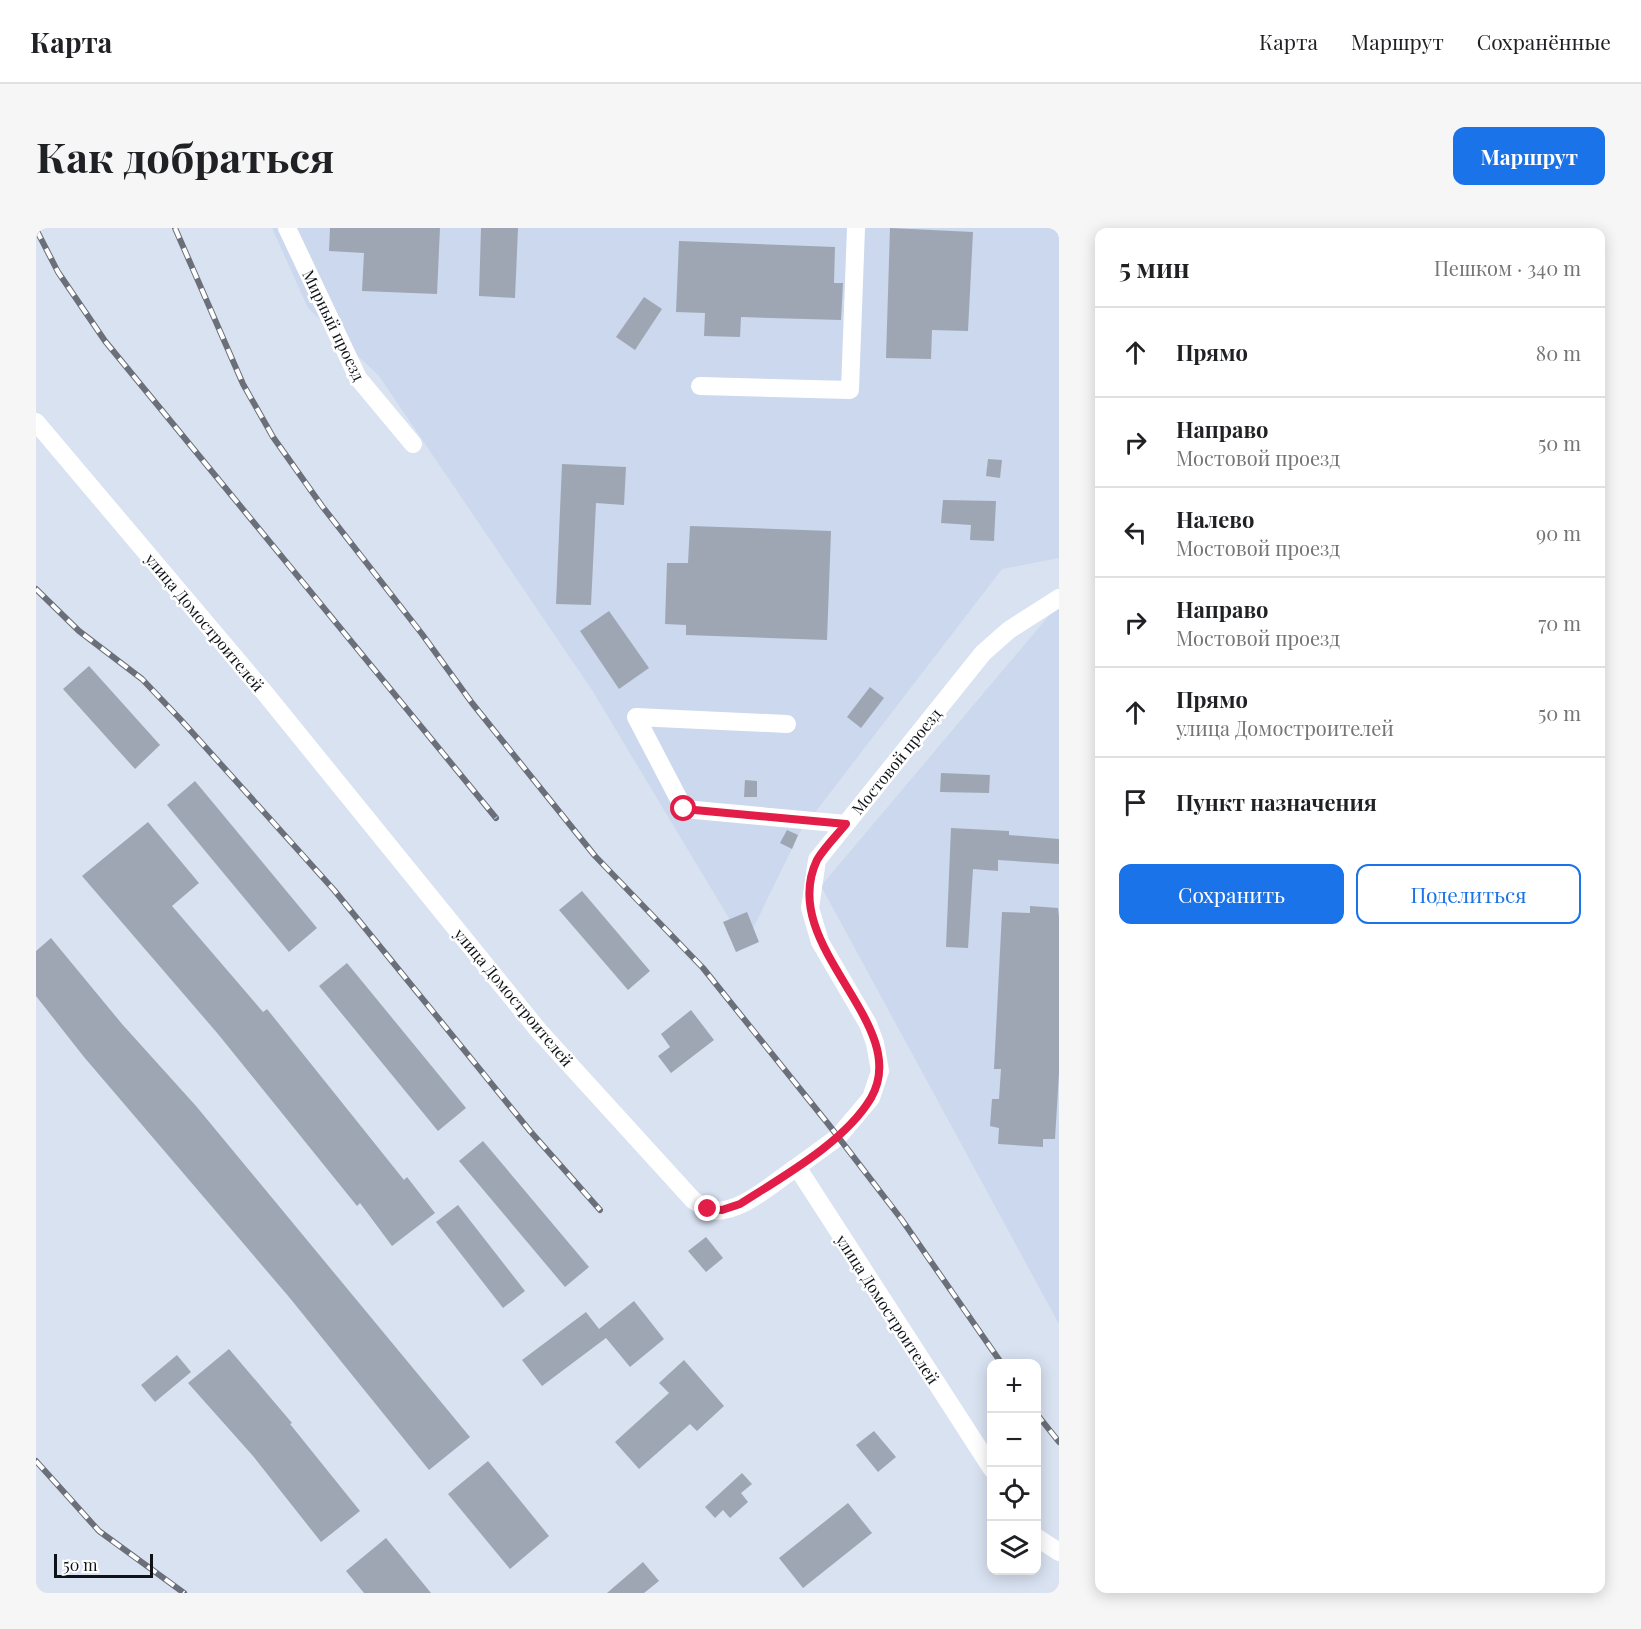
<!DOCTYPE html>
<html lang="ru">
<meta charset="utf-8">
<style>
:root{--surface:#fff;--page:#f6f6f6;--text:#202124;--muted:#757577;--line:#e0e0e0;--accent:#1a73e8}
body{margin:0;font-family:"Playfair Display",serif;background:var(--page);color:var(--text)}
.controls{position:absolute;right:18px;bottom:18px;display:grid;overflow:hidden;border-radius:12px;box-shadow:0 3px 15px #0003}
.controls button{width:54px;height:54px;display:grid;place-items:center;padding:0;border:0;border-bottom:2px solid var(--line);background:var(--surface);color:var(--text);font:30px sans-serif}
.scale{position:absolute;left:18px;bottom:15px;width:99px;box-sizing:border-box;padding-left:6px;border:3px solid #0f1217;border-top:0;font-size:16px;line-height:21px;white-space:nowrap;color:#0f1217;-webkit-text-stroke:4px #fff;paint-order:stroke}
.stop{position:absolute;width:18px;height:18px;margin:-14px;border:4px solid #e11d48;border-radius:50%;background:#fff}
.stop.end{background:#e11d48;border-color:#fff;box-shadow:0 2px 6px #0008}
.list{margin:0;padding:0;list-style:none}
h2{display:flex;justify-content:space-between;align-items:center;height:78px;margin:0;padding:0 24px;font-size:26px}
h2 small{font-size:20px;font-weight:400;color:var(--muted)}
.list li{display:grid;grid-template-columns:39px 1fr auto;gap:18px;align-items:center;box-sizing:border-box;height:90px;padding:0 24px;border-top:2px solid var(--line)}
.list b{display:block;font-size:22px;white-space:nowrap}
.list p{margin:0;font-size:20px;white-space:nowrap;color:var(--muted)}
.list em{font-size:20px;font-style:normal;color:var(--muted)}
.actions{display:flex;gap:12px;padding:18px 24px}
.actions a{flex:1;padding:14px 0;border:2px solid var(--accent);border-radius:12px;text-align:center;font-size:21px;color:var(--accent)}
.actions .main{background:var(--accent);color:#fff}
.icon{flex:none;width:33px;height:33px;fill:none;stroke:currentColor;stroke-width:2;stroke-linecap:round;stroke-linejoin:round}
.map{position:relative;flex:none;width:1023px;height:1365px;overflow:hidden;border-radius:12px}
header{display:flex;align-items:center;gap:36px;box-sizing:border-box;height:84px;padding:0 30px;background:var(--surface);border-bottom:2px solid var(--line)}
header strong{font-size:28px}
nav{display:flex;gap:33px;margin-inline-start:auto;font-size:21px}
.intro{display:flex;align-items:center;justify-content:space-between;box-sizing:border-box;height:144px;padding:0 36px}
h1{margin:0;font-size:42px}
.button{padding:15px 27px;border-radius:12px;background:var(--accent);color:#fff;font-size:21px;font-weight:700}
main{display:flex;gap:36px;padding:0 36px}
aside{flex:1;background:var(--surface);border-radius:12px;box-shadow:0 3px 15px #0003}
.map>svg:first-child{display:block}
</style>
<header>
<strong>Карта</strong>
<nav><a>Карта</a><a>Маршрут</a><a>Сохранённые</a></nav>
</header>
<div class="intro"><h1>Как добраться</h1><a class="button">Маршрут</a></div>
<main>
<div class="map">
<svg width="1023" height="1365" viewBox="0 0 1023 1365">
<rect width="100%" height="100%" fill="#d9e2f1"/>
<!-- built -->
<g fill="#cbd8ed">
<polygon points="236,0 1023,0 1023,330 966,341 764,604 709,717 556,462 343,148 272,80"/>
<polygon points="1021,378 1023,378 1023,1096 785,658"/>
</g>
<!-- building -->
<g fill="#9ea6b4">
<polygon points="294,0 404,0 401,66 326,63 328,25 293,23"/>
<polygon points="445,0 482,0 479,70 443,68"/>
<polygon points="854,0 937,4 932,103 896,102 895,131 850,130"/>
<polygon points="643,13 799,19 798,55 807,55 805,92 705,89 704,109 668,108 669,85 640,84"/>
<polygon points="608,69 626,81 599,122 580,109"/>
<polygon points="952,231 966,232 964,250 950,248"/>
<polygon points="526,236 590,239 588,277 560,275 555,377 520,376"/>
<polygon points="907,272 960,273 958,313 934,312 935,297 905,295"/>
<polygon points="654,298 795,303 791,412 650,407 650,397 629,396 631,335 652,335"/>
<polygon points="573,383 613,440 583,461 544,403"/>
<polygon points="53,438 124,517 99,541 27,461"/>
<polygon points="834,459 848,470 825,500 811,489"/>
<polygon points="905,545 954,547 953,565 904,564"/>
<polygon points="709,552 721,553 721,569 708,569"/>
<polygon points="159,553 281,700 253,724 131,577"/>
<polygon points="112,594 163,655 136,678 227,784 231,781 368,952 371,949 399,985 356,1018 324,975 321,978 182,806 46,648"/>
<polygon points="915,600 973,603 973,607 1023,611 1023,636 962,632 962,643 937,641 932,720 910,719"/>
<polygon points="751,602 762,607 756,621 744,615"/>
<polygon points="546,663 614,743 592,762 523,682"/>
<polygon points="994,678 1022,680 1023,689 1023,845 1019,911 1007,911 1007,919 962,916 963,900 954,898 956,871 963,871 965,841 958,841 966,684 994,685"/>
<polygon points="711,684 723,714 700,724 687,694"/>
<polygon points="15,710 86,796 160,878 434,1209 393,1242 253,1069 48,829 0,768 0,723"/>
<polygon points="311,735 430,880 402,903 283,758"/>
<polygon points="655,782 678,812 635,845 622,828 634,819 625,806"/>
<polygon points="447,913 553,1039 529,1059 423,933"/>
<polygon points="422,977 489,1063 467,1080 400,994"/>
<polygon points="670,1009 687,1030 670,1044 652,1023"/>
<polygon points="598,1073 628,1111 594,1139 570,1110 506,1158 486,1132 550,1084 563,1101"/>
<polygon points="193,1121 256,1195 254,1196 324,1283 285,1314 217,1228 152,1155"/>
<polygon points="141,1127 155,1144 119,1174 105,1157"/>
<polygon points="648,1132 688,1178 661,1203 654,1196 603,1241 579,1214 633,1165 623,1155"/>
<polygon points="838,1203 860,1229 842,1244 820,1217"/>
<polygon points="452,1233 513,1308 474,1341 412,1266"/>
<polygon points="706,1245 716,1256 705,1265 712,1274 694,1290 687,1282 679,1290 669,1279"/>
<polygon points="812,1275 836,1305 767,1360 743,1330"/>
<polygon points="350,1310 395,1365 328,1365 310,1343"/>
<polygon points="607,1334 623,1353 608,1365 571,1365"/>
</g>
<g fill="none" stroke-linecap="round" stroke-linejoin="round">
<!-- minor -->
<g stroke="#fff" stroke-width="18">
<polyline points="251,0 322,150 377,216"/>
<polyline points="664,158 814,162 820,0"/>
<path d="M0 194 228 464 503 803 657 972C662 975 668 980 673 982 703 988 738 954 761 939L956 1241"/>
<polyline points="751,496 600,489 648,581 810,596"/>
<polyline points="761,939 802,909 835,870 844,843 839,815 832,796 784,714 774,680 781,632 947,425 973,402 1023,370"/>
<polyline points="1000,1309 1023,1324"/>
</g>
<!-- rail casing -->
<g stroke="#6a6f79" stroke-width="6">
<g id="rail">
<polyline points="139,0 207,156 237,209 286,278 386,406 436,475 559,628 667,740 793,897 866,992 966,1136"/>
<polyline points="0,1 22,44 69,113 460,590"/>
<polyline points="0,361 43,403 106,451 145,492 298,662 494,903 564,982"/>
<polyline points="1000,1185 1023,1214"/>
<polyline points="0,1233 63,1303 148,1365"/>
</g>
</g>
<!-- rail -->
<use href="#rail" stroke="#fff" stroke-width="4" stroke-dasharray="11" stroke-linecap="butt"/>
</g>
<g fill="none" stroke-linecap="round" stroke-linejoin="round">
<!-- route -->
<path stroke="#e11d48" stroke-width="8" d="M648 581 810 596C801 607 788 620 781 632 740 718 878 796 835 870 809 914 746 949 704 976L686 982 672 981"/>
</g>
<g text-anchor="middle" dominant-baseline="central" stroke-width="5" stroke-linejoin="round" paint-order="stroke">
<!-- street labels -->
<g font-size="16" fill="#0f1217" stroke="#fff">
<text transform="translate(298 97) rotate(64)">Мирный проезд</text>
<text transform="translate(169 394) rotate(50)">улица Домостроителей</text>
<text transform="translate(860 533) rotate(-51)">Мостовой проезд</text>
<text transform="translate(478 769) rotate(50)">улица Домостроителей</text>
<text transform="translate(852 1081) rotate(57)">улица Домостроителей</text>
</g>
</g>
</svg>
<div class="controls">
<button>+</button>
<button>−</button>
<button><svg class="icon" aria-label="locate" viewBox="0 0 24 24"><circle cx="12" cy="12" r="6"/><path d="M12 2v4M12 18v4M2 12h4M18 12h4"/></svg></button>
<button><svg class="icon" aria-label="layers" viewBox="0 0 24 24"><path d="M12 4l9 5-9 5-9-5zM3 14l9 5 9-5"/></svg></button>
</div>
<div class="scale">50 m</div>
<div class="stop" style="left:648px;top:581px"></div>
<div class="stop end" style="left:672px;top:981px"></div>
</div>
<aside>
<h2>5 мин<small>Пешком · 340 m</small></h2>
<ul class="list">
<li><svg class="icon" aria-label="ahead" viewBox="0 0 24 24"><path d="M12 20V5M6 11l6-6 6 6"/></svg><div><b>Прямо</b></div><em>80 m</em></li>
<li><svg class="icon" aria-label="right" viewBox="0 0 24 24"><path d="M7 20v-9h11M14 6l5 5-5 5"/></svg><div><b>Направо</b><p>Мостовой проезд</p></div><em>50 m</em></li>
<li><svg class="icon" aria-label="left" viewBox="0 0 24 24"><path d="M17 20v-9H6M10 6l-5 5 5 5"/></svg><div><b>Налево</b><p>Мостовой проезд</p></div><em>90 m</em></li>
<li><svg class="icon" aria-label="right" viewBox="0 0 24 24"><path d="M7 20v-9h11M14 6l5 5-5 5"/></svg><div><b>Направо</b><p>Мостовой проезд</p></div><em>70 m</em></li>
<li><svg class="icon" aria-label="ahead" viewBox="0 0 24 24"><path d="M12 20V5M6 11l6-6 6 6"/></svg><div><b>Прямо</b><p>улица Домостроителей</p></div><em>50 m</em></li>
<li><svg class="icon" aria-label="arrive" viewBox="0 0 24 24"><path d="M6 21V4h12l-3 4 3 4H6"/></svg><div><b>Пункт назначения</b></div></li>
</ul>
<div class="actions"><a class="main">Сохранить</a><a>Поделиться</a></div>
</aside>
</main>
